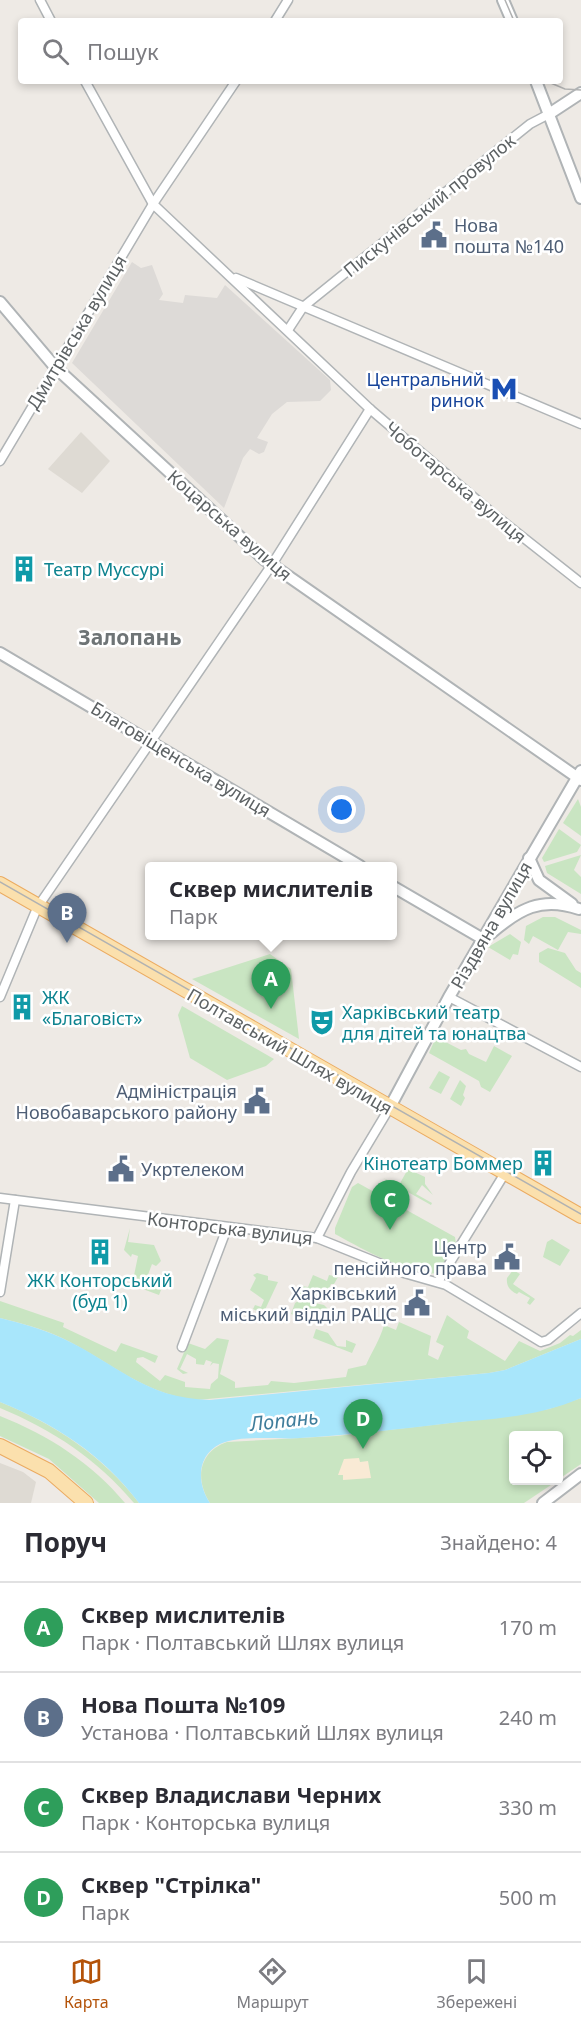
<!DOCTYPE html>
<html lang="uk">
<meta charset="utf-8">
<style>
:root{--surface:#fff;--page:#f7f7f7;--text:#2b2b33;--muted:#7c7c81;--line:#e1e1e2;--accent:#b45309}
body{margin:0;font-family:"Noto Sans",sans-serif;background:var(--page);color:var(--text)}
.controls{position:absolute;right:18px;bottom:18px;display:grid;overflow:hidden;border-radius:6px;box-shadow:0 3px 9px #0003}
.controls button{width:54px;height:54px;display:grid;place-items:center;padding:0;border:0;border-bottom:2px solid var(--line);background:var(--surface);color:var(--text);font:30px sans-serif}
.you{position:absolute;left:342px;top:810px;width:21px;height:21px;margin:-15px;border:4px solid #fff;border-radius:50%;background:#1a73e8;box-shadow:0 0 0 9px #1a73e833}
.badge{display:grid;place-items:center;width:39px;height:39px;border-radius:50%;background:var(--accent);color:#fff;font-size:20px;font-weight:700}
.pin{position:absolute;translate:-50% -50px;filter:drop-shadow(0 2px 3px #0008)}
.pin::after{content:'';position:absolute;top:32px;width:21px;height:18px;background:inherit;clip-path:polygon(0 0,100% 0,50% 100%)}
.popup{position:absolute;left:145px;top:862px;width:252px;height:78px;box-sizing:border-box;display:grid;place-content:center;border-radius:6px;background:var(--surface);filter:drop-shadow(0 2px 4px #0005);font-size:20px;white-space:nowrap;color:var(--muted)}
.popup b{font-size:22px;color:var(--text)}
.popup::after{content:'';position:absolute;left:50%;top:100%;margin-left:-12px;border:12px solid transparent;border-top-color:var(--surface)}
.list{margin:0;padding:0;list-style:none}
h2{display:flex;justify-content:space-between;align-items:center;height:78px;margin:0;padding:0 24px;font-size:26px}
h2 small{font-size:20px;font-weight:400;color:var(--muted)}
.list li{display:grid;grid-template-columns:39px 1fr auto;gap:18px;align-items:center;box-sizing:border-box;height:90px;padding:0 24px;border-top:2px solid var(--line)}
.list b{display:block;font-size:22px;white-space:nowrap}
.list p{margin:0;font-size:20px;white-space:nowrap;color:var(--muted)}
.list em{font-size:20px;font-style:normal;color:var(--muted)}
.icon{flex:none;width:33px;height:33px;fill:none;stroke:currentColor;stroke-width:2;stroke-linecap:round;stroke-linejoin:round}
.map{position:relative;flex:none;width:581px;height:1503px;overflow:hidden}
.search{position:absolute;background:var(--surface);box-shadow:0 3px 9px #0003;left:18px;right:18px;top:18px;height:66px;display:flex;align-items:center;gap:15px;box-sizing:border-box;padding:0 21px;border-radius:6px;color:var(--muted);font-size:22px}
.sheet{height:438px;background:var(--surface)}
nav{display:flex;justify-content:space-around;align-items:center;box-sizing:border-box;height:84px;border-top:2px solid var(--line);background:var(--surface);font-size:16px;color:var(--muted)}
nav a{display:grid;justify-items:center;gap:3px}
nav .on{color:var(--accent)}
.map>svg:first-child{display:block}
</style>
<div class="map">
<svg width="581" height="1503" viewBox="0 0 581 1503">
<rect width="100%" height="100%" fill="#eeeae5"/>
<!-- industrial -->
<polygon fill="#dddad7" points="132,262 141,268 152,265 163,294 159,300 183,303 185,295 217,298 225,285 330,380 331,390 320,401 287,402 272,414 257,438 268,442 264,452 259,454 250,449 243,458 224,508 72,363"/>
<!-- education -->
<g fill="#dedad3">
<polygon points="81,432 110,461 82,493 48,469"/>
<polygon points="0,1463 23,1472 36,1482 31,1503 0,1503"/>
</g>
<!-- green -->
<g fill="#c9e5c2">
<polygon points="578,799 581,807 581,836 563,823"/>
<polygon points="559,829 581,845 577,852 544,862 542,858"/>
<polygon points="581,855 574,870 581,877 581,894 547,873 545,866"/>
<polygon points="543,917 555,917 581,930 581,934 568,932 558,950 533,936 529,944 524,940 526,926"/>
<polygon points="510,934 521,942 518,955 513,954 510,960 488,947"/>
<polygon points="548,948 565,953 576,970 581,973 581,988 539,962 539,953"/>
<polygon points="270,954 291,969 299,1039 192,979"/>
<polygon points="182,1006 274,1059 266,1066 227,1080 190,1058 178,1015"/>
<polygon points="436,1037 461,1050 466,1049 469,1054 486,1062 494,1046 512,1056 490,1092 481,1087 479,1081 429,1053"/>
<polygon points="439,1071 450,1077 441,1094 429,1088"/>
<polygon points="460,1080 466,1086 463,1095 465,1098 461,1106 450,1099"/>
<polygon points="408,1169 425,1177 425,1184 433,1195 422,1185 416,1194 432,1203 431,1205 383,1178 399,1185"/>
<path d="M358 1183 455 1237 456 1244 438 1272C421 1282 353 1244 335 1234V1228L352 1187Z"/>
<polygon points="130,1228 128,1242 154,1245 161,1261 156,1266 152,1264 146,1280 161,1290 159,1295 132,1285 138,1256 132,1254 131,1257 124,1250"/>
<polygon points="552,1239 570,1250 560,1266 543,1257 547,1242"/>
<path d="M513 1270 520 1274 513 1284 535 1299 530 1305 527 1303 530 1298 519 1292 517 1294C510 1291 506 1286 507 1278Z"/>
<polygon points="257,1273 268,1276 268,1280 278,1282 263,1314 253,1309 255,1305 261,1307 264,1300 250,1290 256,1278 253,1275"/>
<polygon points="313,1275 327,1281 329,1275 338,1277 334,1284 331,1284 323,1302 298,1295 302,1286 308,1287"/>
<polygon points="300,1300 324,1305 328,1309 322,1317 313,1315 309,1321 291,1314 295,1303"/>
<path d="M0 1301 64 1323 63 1327 116 1352 121 1343 158 1356 155 1363 143 1357 137 1358 136 1362 160 1381 165 1375 185 1382V1387L210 1389 211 1384 218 1378 219 1364 213 1363 210 1366 212 1362 206 1360 204 1365 196 1364V1359L187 1354 180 1369 188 1373 183 1374 177 1369 188 1343 205 1349 217 1338 229 1340 220 1374 235 1382V1388L268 1385 271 1381 294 1383 346 1377 348 1369 366 1365C372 1351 380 1340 384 1325L396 1330 399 1322 431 1336 428 1355 438 1360 444 1346 436 1342 447 1315 469 1331 467 1338 505 1361 519 1341 540 1351 560 1343 570 1335 573 1336 581 1330V1339L505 1370 489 1373 197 1400C144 1395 108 1360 62 1338 43 1329 21 1323 0 1318Z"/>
<polygon points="316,1329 328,1333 337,1346 346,1347 346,1340 356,1344 352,1353 313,1338"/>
<path d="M581 1398V1464L559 1479 558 1436H514V1480L557 1481 524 1503H210C195 1480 198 1452 227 1442L336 1436 502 1417 549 1409Z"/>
<path d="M0 1402C55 1424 103 1456 139 1503H134C97 1459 53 1430 0 1408Z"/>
<path d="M0 1416C48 1435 92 1463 125 1503H99L49 1459 0 1436Z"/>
</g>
<!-- sand -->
<polygon fill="#f9ead5" points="359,1458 360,1462 368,1461 371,1478 343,1480 343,1475 338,1475 344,1459"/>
<!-- water -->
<path fill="#a8e6fb" d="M0 1318C21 1323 42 1329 62 1338 118 1364 143 1398 210 1400L489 1373 505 1370 581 1339V1398C541 1416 494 1419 451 1423 401 1429 350 1435 300 1438 280 1440 242 1434 220 1444 196 1456 197 1484 210 1503H139C103 1455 55 1424 0 1402Z"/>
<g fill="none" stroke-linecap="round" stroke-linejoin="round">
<!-- minor casing -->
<g stroke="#b0b4b6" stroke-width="11">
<g id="minor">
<polyline points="40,0 51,21"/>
<polyline points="275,21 288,0"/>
<polyline points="85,81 153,204 370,409 491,512 581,583"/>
<polyline points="236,278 581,424"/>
<polyline points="288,330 303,307 530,124 549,114"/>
<polyline points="0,461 153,204 236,81"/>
<polyline points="0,997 37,908 271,566 370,409"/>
<polyline points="449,997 581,1067"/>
<polyline points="0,1198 317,1238 404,1273 446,1285 541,1342 548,1340 581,1313"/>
<polyline points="317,1238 351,1172 390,1107"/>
<polyline points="438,1282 505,1173"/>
<polyline points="0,1292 15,1200"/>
<polyline points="182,1347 227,1228"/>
</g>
</g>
<!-- tertiary casing -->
<g stroke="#b0b4b6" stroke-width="14">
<g id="tertiary">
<polyline points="503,0 512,21"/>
<polyline points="536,81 581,198"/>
<polyline points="549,114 581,93"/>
<polyline points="0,302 55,367 265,560 581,780"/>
<polyline points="0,653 360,866"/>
<polyline points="529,858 539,880 572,904"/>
<polyline points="392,886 483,939"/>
<path d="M490 934C519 909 541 896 579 909"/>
<polyline points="390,1107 449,997 581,771"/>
<polyline points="543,1503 581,1474"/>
</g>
</g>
<!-- primary casing -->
<g stroke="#ebab61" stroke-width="16">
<g id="primary">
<polyline points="0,884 581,1216"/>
<polyline points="0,1446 49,1471 86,1503"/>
</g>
</g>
<!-- minor -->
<use href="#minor" stroke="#fff" stroke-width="8"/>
<!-- tertiary -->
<use href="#tertiary" stroke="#fff" stroke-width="10"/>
<!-- primary -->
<use href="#primary" stroke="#fbe0ad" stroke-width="14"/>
<!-- tram -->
<g stroke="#b1b2b2" stroke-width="1.5">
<polyline points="505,0 514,21"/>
<polyline points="546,81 565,89 581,90"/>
<polyline points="0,882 581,1214"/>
</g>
</g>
<!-- icons -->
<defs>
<g id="civic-bare" transform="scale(2.07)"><path d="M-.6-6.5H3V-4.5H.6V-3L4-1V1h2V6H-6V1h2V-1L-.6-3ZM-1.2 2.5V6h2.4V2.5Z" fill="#5c6f8a" stroke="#fff" stroke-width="2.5" paint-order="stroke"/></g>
<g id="metro-bare" transform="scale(2.07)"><path d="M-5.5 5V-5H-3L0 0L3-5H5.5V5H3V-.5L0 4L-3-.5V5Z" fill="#1a4fb4" stroke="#fff" stroke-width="2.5" paint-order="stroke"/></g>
<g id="building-bare" transform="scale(2.07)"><path d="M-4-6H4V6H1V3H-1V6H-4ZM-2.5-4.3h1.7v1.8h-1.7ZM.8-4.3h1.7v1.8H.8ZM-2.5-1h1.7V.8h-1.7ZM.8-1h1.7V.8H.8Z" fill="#0f9aa8" stroke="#fff" stroke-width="2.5" paint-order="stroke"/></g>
<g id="theatre-bare" transform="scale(2.07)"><path d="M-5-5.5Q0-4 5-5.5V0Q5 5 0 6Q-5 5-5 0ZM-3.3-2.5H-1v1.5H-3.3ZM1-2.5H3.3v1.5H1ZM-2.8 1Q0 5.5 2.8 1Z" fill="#0f9aa8" stroke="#fff" stroke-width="2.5" paint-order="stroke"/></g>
</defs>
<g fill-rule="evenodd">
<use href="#civic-bare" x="434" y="235"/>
<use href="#metro-bare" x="504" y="389"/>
<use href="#building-bare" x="24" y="569"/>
<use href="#building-bare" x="22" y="1007"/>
<use href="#theatre-bare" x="322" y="1022"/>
<use href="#civic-bare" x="257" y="1101"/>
<use href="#building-bare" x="543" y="1163"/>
<use href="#civic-bare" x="121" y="1169"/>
<use href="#building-bare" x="100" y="1252"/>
<use href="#civic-bare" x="507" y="1257"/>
<use href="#civic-bare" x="417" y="1303"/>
</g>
<g text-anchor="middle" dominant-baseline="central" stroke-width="5" stroke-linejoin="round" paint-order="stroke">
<!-- street labels -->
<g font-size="18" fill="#5d6264" stroke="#fff">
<text transform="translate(429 205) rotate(-39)">Пискунівський провулок</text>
<text transform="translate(76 332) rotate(-59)">Дмитрівська вулиця</text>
<text transform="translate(456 482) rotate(40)">Чоботарська вулиця</text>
<text transform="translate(230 525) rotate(41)">Коцарська вулиця</text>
<text transform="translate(181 759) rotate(31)">Благовіщенська вулиця</text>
<text transform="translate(491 925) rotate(-60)">Різдвяна вулиця</text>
<text transform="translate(290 1051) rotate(30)">Полтавський Шлях вулиця</text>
<text transform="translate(230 1228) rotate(7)">Конторська вулиця</text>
</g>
<!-- service labels -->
<g font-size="18" fill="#4e5e75" stroke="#fff" text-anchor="end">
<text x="454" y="225" text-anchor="start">Нова<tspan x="454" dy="21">пошта №140</tspan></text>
<text x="237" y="1091">Адміністрація<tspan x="237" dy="21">Новобаварського району</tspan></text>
<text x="141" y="1169" text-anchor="start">Укртелеком</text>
<text x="487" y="1247">Центр<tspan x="487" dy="21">пенсійного права</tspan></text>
<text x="397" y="1293">Харківський<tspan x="397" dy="21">міський відділ РАЦС</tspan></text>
</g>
<!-- transit labels -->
<g font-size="18" fill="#164399" stroke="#fff" text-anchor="end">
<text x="484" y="379">Центральний<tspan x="484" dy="21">ринок</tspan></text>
</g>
<!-- culture labels -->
<g font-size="18" fill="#0d838f" stroke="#fff" text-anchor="start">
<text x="44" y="569">Театр Муссурі</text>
<text x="42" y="997">ЖК<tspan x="42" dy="21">«Благовіст»</tspan></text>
<text x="342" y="1012">Харківський театр<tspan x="342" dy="21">для дітей та юнацтва</tspan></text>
<text x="523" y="1163" text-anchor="end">Кінотеатр Боммер</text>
<text x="100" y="1280" text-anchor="middle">ЖК Конторський<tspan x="100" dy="21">(буд 1)</tspan></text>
</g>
<!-- water labels -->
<g font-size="20" font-style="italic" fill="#3f7d9b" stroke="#fff">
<text transform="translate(284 1420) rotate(-6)">Лопань</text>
</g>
<!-- quarter labels -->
<g font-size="21" font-weight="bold" fill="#6e7476" stroke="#fff">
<text x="130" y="637">Залопань</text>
</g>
</g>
</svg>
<div class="controls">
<button><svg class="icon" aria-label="locate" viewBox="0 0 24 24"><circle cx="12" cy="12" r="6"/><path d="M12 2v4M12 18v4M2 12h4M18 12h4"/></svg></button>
</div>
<div class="you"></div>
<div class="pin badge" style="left:271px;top:1009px;background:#2e9e5b">A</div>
<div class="popup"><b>Сквер мислителів</b>Парк</div>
<div class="pin badge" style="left:67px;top:943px;background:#5c6f8a">B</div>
<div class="pin badge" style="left:390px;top:1230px;background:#2e9e5b">C</div>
<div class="pin badge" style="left:363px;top:1449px;background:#2e9e5b">D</div>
<div class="search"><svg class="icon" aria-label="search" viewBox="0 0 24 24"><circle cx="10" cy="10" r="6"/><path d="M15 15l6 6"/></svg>Пошук</div>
</div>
<section class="sheet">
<h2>Поруч<small>Знайдено: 4</small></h2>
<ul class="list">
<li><span class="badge" style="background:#2e9e5b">A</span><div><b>Сквер мислителів</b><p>Парк · Полтавський Шлях вулиця</p></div><em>170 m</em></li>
<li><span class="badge" style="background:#5c6f8a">B</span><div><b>Нова Пошта №109</b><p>Установа · Полтавський Шлях вулиця</p></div><em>240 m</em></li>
<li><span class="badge" style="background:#2e9e5b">C</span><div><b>Сквер Владислави Черних</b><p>Парк · Конторська вулиця</p></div><em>330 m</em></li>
<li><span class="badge" style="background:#2e9e5b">D</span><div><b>Сквер &quot;Стрілка&quot;</b><p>Парк</p></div><em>500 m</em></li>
</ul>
</section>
<nav>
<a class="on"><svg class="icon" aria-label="map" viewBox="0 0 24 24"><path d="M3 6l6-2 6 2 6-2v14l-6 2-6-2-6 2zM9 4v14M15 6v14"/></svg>Карта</a>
<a><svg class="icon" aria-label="directions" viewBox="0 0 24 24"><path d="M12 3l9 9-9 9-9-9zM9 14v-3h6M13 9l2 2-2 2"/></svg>Маршрут</a>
<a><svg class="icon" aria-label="saved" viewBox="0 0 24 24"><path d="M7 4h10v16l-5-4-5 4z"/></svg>Збережені</a>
</nav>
